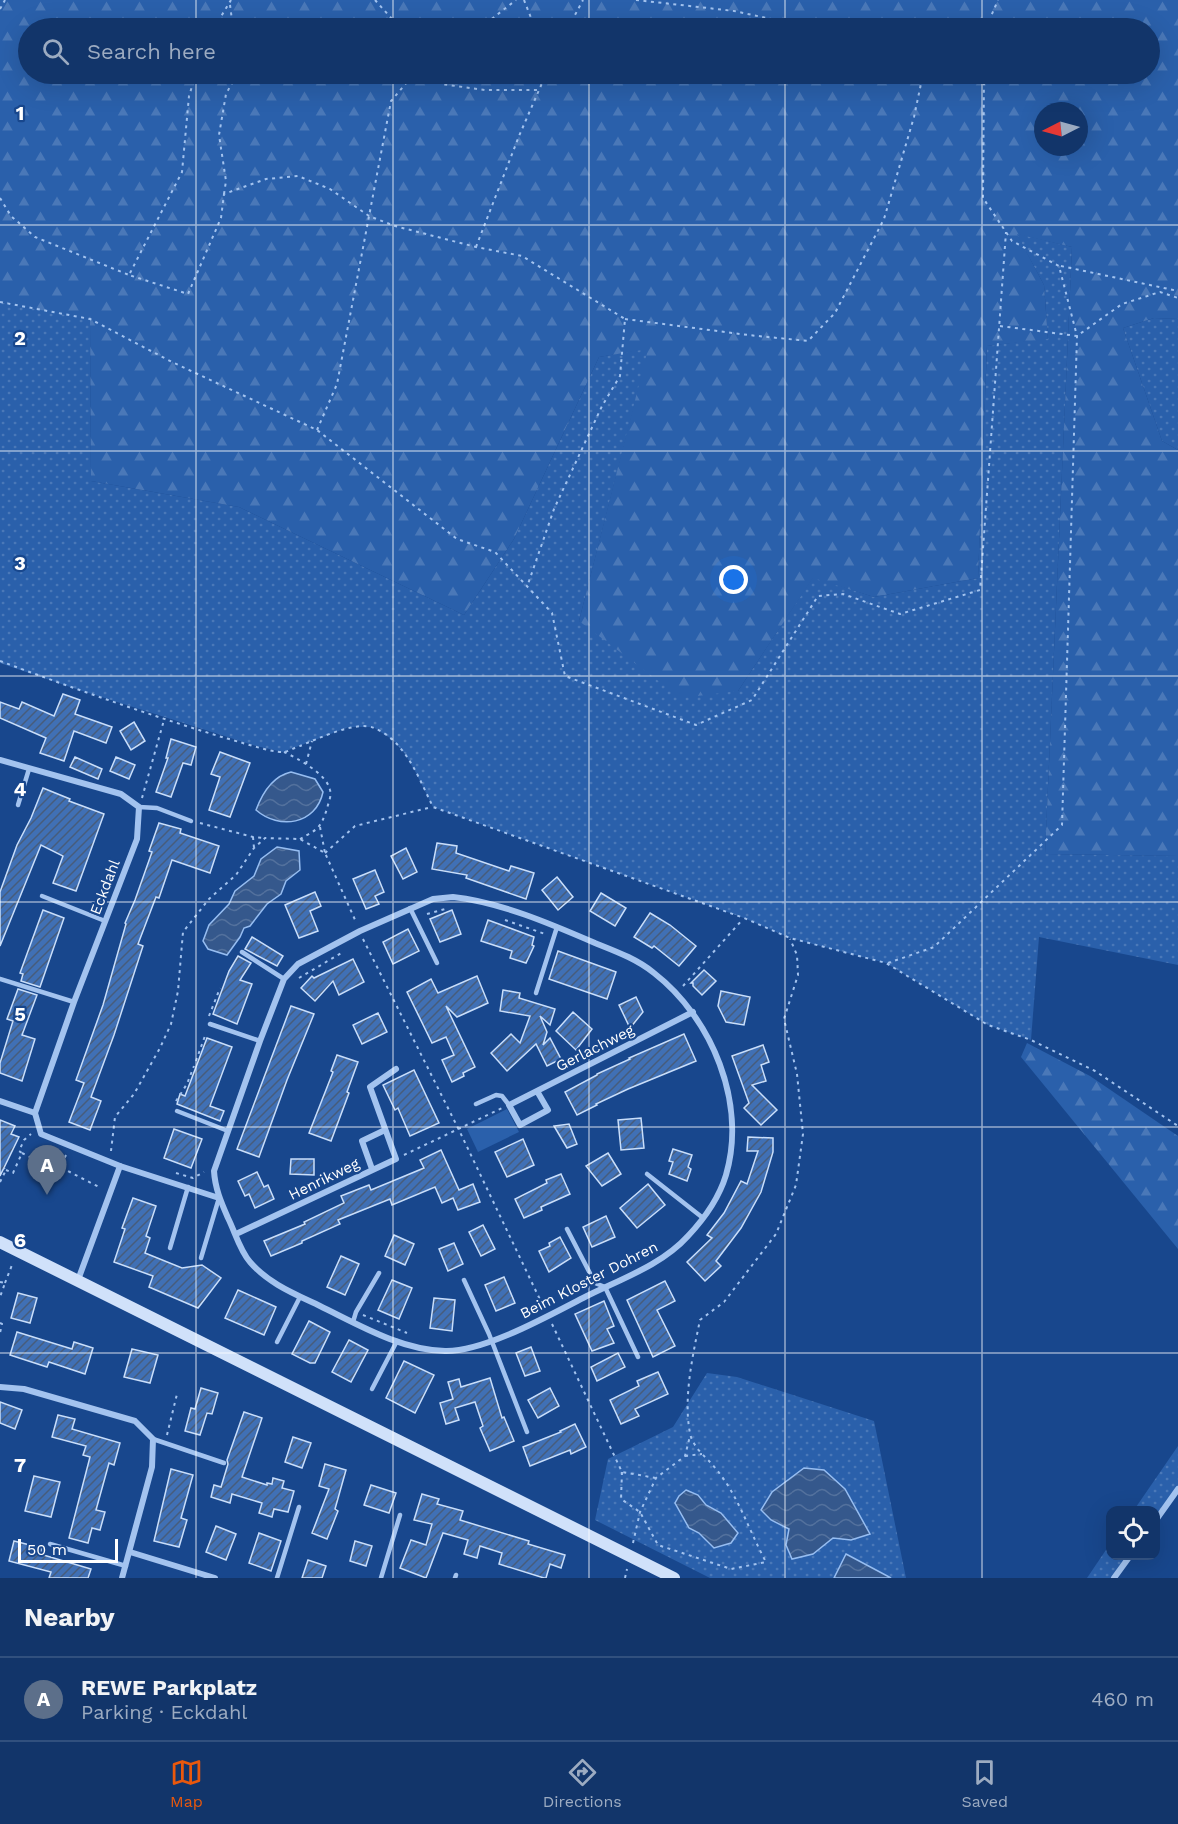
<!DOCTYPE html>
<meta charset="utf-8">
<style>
:root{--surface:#12356a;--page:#1b3d70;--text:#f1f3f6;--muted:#9cabc1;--line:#31507e;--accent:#ea580c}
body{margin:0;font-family:"Work Sans",sans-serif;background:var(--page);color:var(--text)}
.controls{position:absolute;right:18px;bottom:18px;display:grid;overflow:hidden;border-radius:12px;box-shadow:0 6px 24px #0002}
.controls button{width:54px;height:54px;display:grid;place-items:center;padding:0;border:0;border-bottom:2px solid var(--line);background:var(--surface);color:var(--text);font:30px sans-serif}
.compass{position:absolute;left:1034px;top:102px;width:54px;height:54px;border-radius:50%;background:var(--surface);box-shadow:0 6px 24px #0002;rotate:264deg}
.scale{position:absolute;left:18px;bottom:15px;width:100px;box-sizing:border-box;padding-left:6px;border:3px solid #fff;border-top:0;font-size:16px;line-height:21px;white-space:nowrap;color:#fff;-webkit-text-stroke:4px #18478d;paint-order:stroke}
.you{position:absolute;left:734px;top:580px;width:21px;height:21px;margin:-15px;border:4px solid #fff;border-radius:50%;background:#1a73e8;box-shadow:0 0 0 9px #1a73e833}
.badge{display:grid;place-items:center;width:39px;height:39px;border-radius:50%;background:var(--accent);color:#fff;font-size:20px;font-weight:700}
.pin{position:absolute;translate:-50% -50px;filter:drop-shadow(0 2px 3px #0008)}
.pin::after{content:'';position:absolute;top:32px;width:21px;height:18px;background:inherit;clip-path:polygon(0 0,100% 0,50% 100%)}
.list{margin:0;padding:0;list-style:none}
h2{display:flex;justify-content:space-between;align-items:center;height:78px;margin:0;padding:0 24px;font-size:26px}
h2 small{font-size:20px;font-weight:400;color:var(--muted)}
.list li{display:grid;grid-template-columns:39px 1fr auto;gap:18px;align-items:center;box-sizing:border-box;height:84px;padding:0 24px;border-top:2px solid var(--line)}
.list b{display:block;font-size:22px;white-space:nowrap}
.list p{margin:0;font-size:20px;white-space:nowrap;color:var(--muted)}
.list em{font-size:20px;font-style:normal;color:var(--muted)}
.icon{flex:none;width:33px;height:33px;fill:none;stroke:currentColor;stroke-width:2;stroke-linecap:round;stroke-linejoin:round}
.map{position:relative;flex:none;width:1178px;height:1578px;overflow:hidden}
.search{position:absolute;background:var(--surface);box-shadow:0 6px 24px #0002;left:18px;right:18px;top:18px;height:66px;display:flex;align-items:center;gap:15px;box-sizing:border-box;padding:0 21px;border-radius:33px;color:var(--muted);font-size:22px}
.sheet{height:162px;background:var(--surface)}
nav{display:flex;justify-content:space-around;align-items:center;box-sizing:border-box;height:84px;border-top:2px solid var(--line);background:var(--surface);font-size:16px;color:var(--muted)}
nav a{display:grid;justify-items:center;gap:3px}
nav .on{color:var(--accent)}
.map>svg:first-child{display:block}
</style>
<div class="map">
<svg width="1178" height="1578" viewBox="0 0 1178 1578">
<defs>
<pattern id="grass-dots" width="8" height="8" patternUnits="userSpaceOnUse" patternTransform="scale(1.5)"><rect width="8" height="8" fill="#2a60ab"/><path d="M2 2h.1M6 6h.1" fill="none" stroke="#4a78b8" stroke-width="1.8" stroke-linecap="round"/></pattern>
<pattern id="forest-firs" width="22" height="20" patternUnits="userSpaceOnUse" patternTransform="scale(1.5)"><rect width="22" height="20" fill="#2a60ab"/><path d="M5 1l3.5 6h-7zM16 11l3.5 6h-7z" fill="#4a78b8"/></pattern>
<pattern id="water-waves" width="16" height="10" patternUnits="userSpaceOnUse" patternTransform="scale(1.5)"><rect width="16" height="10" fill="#35588c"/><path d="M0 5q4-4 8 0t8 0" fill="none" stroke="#53719d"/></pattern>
<pattern id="building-hatch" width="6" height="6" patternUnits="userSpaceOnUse" patternTransform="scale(1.5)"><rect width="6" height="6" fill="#4070b5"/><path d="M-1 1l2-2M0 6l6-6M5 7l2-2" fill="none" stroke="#475c7b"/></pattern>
</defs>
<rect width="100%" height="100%" fill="#18478d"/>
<!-- grass -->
<g fill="url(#grass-dots)">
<polygon points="1016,233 1072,247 1045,854 1178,856 1178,965 1039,937 1031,1040 988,1025 886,963 790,938 744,918 433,807 415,771 405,754 393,740 373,727 349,727 283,752 256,746 73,688 0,663 0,302 90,319 91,481 239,507 464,615 514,539 599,357 649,348 579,621 738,691 813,577 874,597 978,578 987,346 1048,338 1044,285"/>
<polygon points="1154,318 1178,319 1178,450 1162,441 1123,328"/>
<polygon points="707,1373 737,1377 874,1421 906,1578 710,1578 595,1520 608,1459 673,1427"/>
<polygon points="1178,1446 1178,1489 1156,1520 1156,1510 1134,1510"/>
<polygon points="1110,1544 1110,1556 1130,1556 1114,1578 1087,1578"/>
</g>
<!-- forest -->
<g fill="url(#forest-firs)" fill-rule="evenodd">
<path d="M0 0H1178V319L1154 318 1123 328 1162 441 1178 450V856L1045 854 1072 247 1017 234 1044 285 1048 339 987 346 978 578 874 597 813 578 738 691 681 698 579 621 648 349 599 357 514 539 464 615 239 507 91 481 90 320 0 302ZM28 28H1150V74H28ZM1043 111H1079V147H1043Z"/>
<polygon points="1027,1043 1090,1076 1178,1136 1178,1249 1021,1057"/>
</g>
<!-- park -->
<polygon fill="#2a60ab" points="507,1109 519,1132 478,1152 467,1129"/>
<!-- water -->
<g fill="url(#water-waves)" stroke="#96bdf1" stroke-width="1.5">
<path d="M291 772 315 779 323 792C316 825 279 830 256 810 262 794 273 776 291 772Z"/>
<polygon points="277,847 299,851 300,870 286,881 281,894 267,904 250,926 244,928 240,937 227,955 208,949 203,941 209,925 229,904 235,891 254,876 261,859"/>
<polygon points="804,1468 824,1470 845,1489 870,1534 851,1540 833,1538 813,1554 792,1559 786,1545 789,1529 771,1520 761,1510 772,1492"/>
<polygon points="686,1490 698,1495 706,1505 721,1513 738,1533 731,1543 714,1548 699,1533 689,1528 675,1503 679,1496"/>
<polygon points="846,1554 891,1578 834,1578"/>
</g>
<!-- building -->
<g fill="url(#building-hatch)" stroke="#c9defa" stroke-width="1.5">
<polygon points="63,694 80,700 75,714 112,727 106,743 74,731 64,761 40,753 46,738 0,718 0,702 19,709 22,702 54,716"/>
<polygon points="134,722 145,741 131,750 120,731"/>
<polygon points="171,739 196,747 191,765 183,763 171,797 156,792 168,758 166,758"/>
<polygon points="220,752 250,763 230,817 209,810 220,777 211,774"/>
<polygon points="75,757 102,769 98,779 70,767"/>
<polygon points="116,757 135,765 129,779 110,771"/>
<polygon points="43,788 70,799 69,801 104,814 76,891 53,883 63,856 41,845 0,946 0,892 17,845 31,818"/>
<polygon points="159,823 181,829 180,833 219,846 210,873 172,860 159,898 156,897 138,944 143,946 114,1035 91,1097 101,1101 90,1130 69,1122 84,1083 76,1080 103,1005 126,924 125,923 135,900 152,852 149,851"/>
<polygon points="437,843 457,846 456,853 509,871 511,866 534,873 526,899 466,878 467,875 432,869"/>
<polygon points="406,848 417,872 403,879 391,856"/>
<polygon points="375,870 384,892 375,896 379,904 366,909 353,879"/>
<polygon points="557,877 573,897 558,910 542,890"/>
<polygon points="315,892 321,906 310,911 318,931 299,938 285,905"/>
<polygon points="601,893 626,908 615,926 590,911"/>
<polygon points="43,910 64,918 40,987 21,981 23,974 20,973"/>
<polygon points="452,910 461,934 440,942 430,919"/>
<polygon points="650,913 670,925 696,946 679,966 654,946 652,948 634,937"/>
<polygon points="488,920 534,937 532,945 534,946 526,963 510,958 512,951 481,941"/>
<polygon points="408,929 419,951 393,964 383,942"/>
<polygon points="252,937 283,956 277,966 245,949"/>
<polygon points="558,951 616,972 607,999 549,979"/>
<polygon points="238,956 251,963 240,980 252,984 237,1024 213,1014 229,971"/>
<polygon points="353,959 364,982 339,995 333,981 315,1001 301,988 312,976 314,978"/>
<polygon points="704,970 716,981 702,995 693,986 693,983 691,983"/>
<polygon points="477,976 488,1003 457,1017 446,1006 475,1067 463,1073 464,1076 452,1082 442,1060 454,1055 446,1037 432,1043 407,992 431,979 438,993"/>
<polygon points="18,989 37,995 22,1035 35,1039 22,1081 0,1073 0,1063 13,1021 7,1019"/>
<polygon points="503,990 520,993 519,998 555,1009 550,1025 540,1016 547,1032 543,1045 550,1038 561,1059 547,1066 536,1044 507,1071 491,1053 511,1034 520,1043 530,1016 500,1011"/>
<polygon points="721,991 750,997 744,1025 726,1022 718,1006"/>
<polygon points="636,997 643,1012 630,1028 619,1005"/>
<polygon points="291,1006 314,1014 287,1080 259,1157 237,1149"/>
<polygon points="573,1012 592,1029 576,1050 556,1031"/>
<polygon points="378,1013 387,1032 362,1044 353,1025"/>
<polygon points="684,1034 696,1061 628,1089 596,1104 597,1105 577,1115 565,1092 597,1075 597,1074 630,1059 629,1058"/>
<polygon points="207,1038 232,1047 210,1106 224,1111 220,1121 177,1104 180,1094 185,1096"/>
<polygon points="763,1045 769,1062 761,1065 766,1081 752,1085 777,1110 761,1125 744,1108 749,1103 732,1056"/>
<polygon points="337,1055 358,1062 347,1092 349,1093 331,1141 309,1133 333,1072 331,1071"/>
<polygon points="414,1070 439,1123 410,1136 398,1108 395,1110 383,1085"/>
<polygon points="641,1118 644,1148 621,1150 618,1120"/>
<polygon points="0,1120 15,1126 11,1134 19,1137 0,1176"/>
<polygon points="569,1124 577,1144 567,1148 554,1126"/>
<polygon points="174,1129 202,1139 191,1168 164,1158"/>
<polygon points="748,1137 773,1138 773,1152 761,1192 741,1228 716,1261 721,1266 705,1281 687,1262 712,1238 707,1235 724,1213 741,1181 747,1184 758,1151 747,1151"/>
<polygon points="523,1139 534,1165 507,1177 495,1152"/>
<polygon points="673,1149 692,1155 688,1167 691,1169 687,1181 669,1174 673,1162 669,1161"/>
<polygon points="441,1150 459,1190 473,1184 480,1202 458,1210 453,1198 442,1203 435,1187 392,1205 390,1199 338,1220 340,1224 302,1241 302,1243 271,1256 264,1241 305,1224 304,1222 344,1203 341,1196 369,1185 371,1190 424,1168 420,1160"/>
<polygon points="608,1153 621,1174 602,1186 586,1166"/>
<polygon points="291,1159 314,1159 314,1175 290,1174"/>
<polygon points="257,1172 264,1187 268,1185 274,1199 255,1208 249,1194 245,1196 238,1181"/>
<polygon points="561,1174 570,1194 541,1207 542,1210 524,1218 515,1199 547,1183 546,1180"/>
<polygon points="648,1184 665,1205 637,1228 620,1208"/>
<polygon points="133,1198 156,1206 146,1236 150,1238 145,1253 182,1268 202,1265 221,1278 198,1308 149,1287 153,1276 114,1262 125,1229 122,1228"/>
<polygon points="606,1216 615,1237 592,1247 583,1227"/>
<polygon points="483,1225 495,1249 481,1256 469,1232"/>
<polygon points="394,1235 414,1244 405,1265 385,1256"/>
<polygon points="560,1237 571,1258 549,1272 539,1251 550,1246 549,1243"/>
<polygon points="454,1243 463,1264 448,1271 439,1249"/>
<polygon points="341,1256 359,1264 345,1295 327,1287"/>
<polygon points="504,1277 515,1303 496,1311 485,1285"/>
<polygon points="392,1280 412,1288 399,1319 378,1310"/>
<polygon points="665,1281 675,1301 657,1310 675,1346 653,1357 627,1300"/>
<polygon points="238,1290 276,1307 264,1335 225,1318"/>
<polygon points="18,1293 37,1298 30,1323 11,1318"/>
<polygon points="434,1298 455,1300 452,1331 430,1328"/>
<polygon points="604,1301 614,1326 607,1329 614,1343 592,1351 575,1314"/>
<polygon points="309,1321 330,1332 315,1363 310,1363 292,1354"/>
<polygon points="17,1332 72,1349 74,1342 93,1348 85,1374 49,1362 47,1367 10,1355"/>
<polygon points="349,1340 368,1350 351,1382 332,1372"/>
<polygon points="531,1347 540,1371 525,1376 516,1353"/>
<polygon points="132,1349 158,1355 150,1383 124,1377"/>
<polygon points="618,1353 625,1367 597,1381 591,1367"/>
<polygon points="404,1361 434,1375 415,1413 386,1398"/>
<polygon points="658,1372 668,1394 635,1409 639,1416 621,1424 610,1400 639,1386 637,1381"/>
<polygon points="490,1378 502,1418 504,1417 514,1441 490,1451 480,1428 483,1426 475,1402 455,1408 459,1420 446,1424 440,1403 453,1399 448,1382 459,1379 461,1387"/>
<polygon points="201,1388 218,1393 212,1414 207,1413 200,1435 185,1431 191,1408 195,1409"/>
<polygon points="550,1388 559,1406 538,1418 528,1400"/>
<polygon points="0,1402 22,1410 15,1429 0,1423"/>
<polygon points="244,1412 262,1418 242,1477 267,1485 267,1483 272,1484 273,1478 284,1481 282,1488 294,1491 288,1512 274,1509 272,1517 259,1513 262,1503 232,1494 230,1503 211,1497 214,1485 221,1487 228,1464 227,1460"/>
<polygon points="58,1415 75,1419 72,1429 120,1443 114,1465 109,1463 96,1510 105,1512 100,1530 92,1528 88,1543 69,1538 90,1457 83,1455 86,1446 52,1437"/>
<polygon points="575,1424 586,1447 571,1454 570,1450 530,1466 523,1447 561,1432 560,1431"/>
<polygon points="293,1437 311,1443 302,1468 285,1462"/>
<polygon points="325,1464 346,1470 335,1509 338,1511 327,1539 312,1533 329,1489 319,1486"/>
<polygon points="171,1469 193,1475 181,1518 187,1520 179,1547 154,1541"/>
<polygon points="34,1476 60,1482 51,1517 25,1511"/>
<polygon points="371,1485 396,1493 389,1513 364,1505"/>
<polygon points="422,1494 439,1499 437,1504 463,1511 460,1520 529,1541 528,1544 565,1555 561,1568 550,1564 546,1578 544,1578 499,1564 502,1553 480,1546 477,1558 464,1554 468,1540 443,1533 426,1578 400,1568 411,1540 426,1545 432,1524 414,1520"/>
<polygon points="216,1526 236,1534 226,1560 206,1552"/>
<polygon points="259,1533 281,1541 271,1571 249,1563"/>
<polygon points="14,1541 42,1548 40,1554 91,1569 88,1578 49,1578 51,1572 9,1561"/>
<polygon points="355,1541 372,1546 366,1566 350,1561"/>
<polygon points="308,1560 326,1566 322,1578 302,1578"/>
</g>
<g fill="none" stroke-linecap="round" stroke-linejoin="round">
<!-- path -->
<g stroke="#a3c3ef" stroke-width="2" stroke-dasharray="3 4.5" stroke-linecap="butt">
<polyline points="375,0 400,28"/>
<polyline points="524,0 535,28"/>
<polyline points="636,0 734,11 813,28"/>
<polyline points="230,5 233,28"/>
<polyline points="0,9 5,0"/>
<polyline points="214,28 231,0"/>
<polyline points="480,28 516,0"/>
<polyline points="568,28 583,0"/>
<polyline points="986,28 998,0"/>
<polyline points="196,74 189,96 182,172 129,275 188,294 221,218 224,194 266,179 298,176 330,189 369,216 395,226 476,247 522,256 625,319 620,376 602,406 554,509 527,587"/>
<polyline points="435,74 441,84 485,90 539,90"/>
<polyline points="224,194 226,181 219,135 226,94 237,74"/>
<polyline points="0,198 11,216 35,237 129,275"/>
<polyline points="476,247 519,136 546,74"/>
<polyline points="1061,266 1178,291"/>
<polyline points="0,302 90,319 172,362 317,430 457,539 495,552 552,613 565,676 696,725 752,700 818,596 843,594 900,614 980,590 1006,232"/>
<polyline points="625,319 748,335 808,341 835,313 884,219 914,117 923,74"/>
<polyline points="1000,326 1077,336 1122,304 1160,292 1178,298"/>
<polyline points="317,430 337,384 391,101 414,74"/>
<path d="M0 661C75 689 149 715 225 738 238 741 272 753 283 752 288 752 295 747 300 746 317 739 357 720 374 728 406 741 419 779 433 807L744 918 790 938 886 963 988 1025 1031 1040 1095 1071 1178 1126"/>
<path d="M284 752C297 758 327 774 330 790 332 796 328 803 327 809 320 829 318 829 300 839"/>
<polyline points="306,764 312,741"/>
<polyline points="142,798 164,720"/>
<polyline points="200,823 253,837 264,838"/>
<polyline points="320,827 325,853"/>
<polyline points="253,837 254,848"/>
<polyline points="325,853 355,826 432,807"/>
<polyline points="427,914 445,909"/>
<polyline points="505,920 545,934"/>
<polyline points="363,939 459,1130 544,1308"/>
<polyline points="888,963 934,947 1062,825 1077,336 1059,266 1012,241 983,198 984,74"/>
<polyline points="299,978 343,952"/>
<polyline points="683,986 743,919"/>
<polyline points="209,1016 220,988"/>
<polyline points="196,1061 206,1033"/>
<polyline points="176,1101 187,1084 194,1066"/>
<polyline points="111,1151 115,1117 134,1094 160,1048 171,1024 178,991 183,932 209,899 236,875 254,848 265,838 300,839 325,853 356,922"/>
<polyline points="22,1153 47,1166 60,1167"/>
<polyline points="66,1155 60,1167 99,1187"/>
<polyline points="404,1155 502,1108"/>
<polyline points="6,1170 13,1173 22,1153 19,1151 24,1140 31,1134"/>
<polyline points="176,1173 193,1178 204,1172"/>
<polyline points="0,1182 6,1170 4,1168"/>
<polyline points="0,1282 5,1283 0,1297"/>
<polyline points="5,1283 12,1265"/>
<polyline points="363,1315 407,1333"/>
<polyline points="0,1323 2,1324 0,1333"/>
<polyline points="552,1324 622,1472 656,1478"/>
<polyline points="167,1435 177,1394"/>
<polyline points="685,1456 702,1454"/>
<path d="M622 1472 621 1499 640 1512 658 1545 731 1569 766 1562C747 1527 738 1493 711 1463 703 1455 692 1445 690 1433 683 1398 693 1354 700 1320L724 1302 776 1234 796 1185 803 1134 797 1074 784 1019 798 975 797 955 790 939"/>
<polyline points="633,1543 640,1512 656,1478 685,1456 690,1436"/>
<polyline points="625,1578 627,1569"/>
</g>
<!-- lane -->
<g stroke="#a3c3ef" stroke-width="4.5">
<polyline points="18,805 29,769"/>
<polyline points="139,807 157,808 191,821"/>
<polyline points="42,896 105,921"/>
<polyline points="410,908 437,963"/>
<polyline points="242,952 284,979"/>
<polyline points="0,979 74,1002"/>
<polyline points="536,993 557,927"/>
<polyline points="210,1024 260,1041"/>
<polyline points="476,1104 496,1095 502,1096 509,1105"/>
<polyline points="177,1111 228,1131"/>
<polyline points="647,1174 703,1218"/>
<polyline points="567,1229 595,1283 605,1287 638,1357"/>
<polyline points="170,1248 188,1187"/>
<polyline points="201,1258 219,1198"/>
<polyline points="464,1280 489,1334 527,1432"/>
<polyline points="353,1322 356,1312 379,1273"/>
<polyline points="277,1342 300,1297"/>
<polyline points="372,1389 397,1341"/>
<polyline points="153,1439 224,1463"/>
<polyline points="50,1544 126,1566"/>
<polyline points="277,1578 299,1507"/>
<polyline points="381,1578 400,1515"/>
<polyline points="455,1578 456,1575"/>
</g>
<!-- street -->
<g stroke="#a3c3ef" stroke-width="6">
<polyline points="0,760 121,794 139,807 137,839 74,1002 35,1113 41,1134 120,1166"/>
<path d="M453 897C500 902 551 924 595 943 615 951 637 959 654 973 712 1018 747 1103 726 1175 719 1198 704 1219 688 1236 661 1266 618 1280 583 1298 548 1316 484 1352 445 1351 401 1350 359 1325 320 1306 295 1294 269 1284 250 1262 240 1251 235 1232 228 1218 221 1202 215 1188 214 1171L260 1041 284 979 298 964 360 931 433 899Z"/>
<polyline points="537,1091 548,1110 520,1125 509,1105 685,1016 693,1012"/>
<polyline points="0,1101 35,1113"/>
<polyline points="372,1169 362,1141 385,1130"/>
<polyline points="236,1234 396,1159 370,1087 396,1069"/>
<polyline points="78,1280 120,1166 219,1198"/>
<polyline points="0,1387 24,1389 135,1421 153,1439 152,1467 122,1578"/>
<polyline points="1156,1520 1178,1489"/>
<polyline points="130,1552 215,1578"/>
<polyline points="1114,1578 1130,1556"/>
</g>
<!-- secondary -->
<polyline stroke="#d0e1fa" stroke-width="12" points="0,1242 674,1578"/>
</g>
<!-- grid -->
<path fill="none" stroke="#fff" stroke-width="1.5" stroke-opacity="0.55" d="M196 0V28M393 0V28M589 0V28M785 0V28M982 0V28M196 74V1578M393 74V1578M589 74V1578M785 74V1578M982 74V1578M0 225H1178M0 451H1178M0 676H1178M0 902H1178M0 1127H1178M0 1353H1178"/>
<g text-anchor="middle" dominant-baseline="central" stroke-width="4.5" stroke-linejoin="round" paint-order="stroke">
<!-- street labels -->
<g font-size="15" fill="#fff" stroke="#18478d">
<text transform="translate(105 887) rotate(-69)">Eckdahl</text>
<text transform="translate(595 1048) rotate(-27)">Gerlachweg</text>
<text transform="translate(324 1179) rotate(-26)">Henrikweg</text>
<text transform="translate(589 1280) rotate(-27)">Beim Kloster Dohren</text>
</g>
</g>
<g font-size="20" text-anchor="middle" font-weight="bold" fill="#fff" stroke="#18478d" stroke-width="4.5" stroke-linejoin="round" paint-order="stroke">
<text x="20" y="120">1</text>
<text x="20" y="345">2</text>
<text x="20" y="570">3</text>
<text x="20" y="796">4</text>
<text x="20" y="1021">5</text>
<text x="20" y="1247">6</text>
<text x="20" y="1472">7</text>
</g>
</svg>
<div class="controls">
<button><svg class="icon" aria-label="locate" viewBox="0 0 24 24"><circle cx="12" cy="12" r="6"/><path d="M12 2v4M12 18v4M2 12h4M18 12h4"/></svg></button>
</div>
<svg class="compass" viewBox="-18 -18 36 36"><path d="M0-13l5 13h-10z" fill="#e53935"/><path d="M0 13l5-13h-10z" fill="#9cabc1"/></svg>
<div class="scale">50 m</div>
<div class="you"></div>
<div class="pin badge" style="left:47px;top:1195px;background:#5c6f8a">A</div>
<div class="search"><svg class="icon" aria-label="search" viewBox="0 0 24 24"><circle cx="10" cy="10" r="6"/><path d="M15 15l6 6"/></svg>Search here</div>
</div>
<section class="sheet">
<h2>Nearby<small></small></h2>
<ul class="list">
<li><span class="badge" style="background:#5c6f8a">A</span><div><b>REWE Parkplatz</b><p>Parking · Eckdahl</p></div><em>460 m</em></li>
</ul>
</section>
<nav>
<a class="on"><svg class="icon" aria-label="map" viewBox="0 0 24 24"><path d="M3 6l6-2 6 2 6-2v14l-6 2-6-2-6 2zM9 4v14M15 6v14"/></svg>Map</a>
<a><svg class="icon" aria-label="directions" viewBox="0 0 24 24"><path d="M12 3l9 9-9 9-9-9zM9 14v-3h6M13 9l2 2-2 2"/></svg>Directions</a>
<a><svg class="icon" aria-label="saved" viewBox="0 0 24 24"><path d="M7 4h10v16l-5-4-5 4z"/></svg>Saved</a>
</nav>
